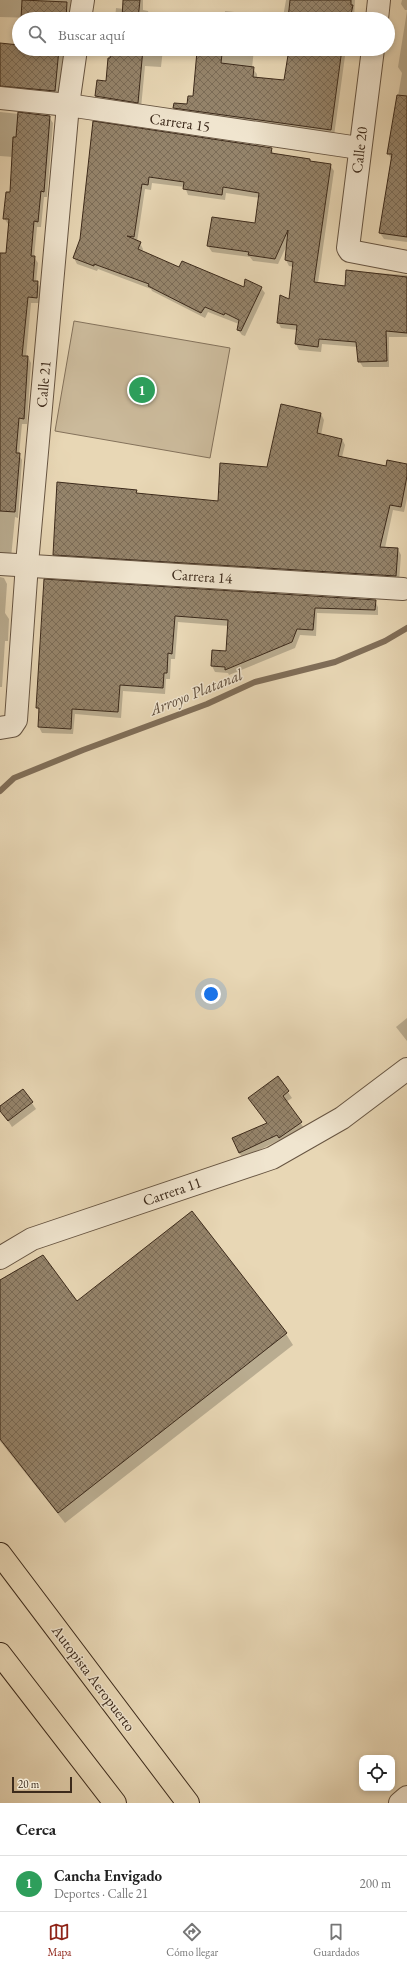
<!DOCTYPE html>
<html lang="es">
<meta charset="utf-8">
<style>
:root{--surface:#fff;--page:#f6f6f6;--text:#222;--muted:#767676;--line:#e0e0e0;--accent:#8f2418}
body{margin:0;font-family:"EB Garamond",serif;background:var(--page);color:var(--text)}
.controls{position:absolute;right:12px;bottom:12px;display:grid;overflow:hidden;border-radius:8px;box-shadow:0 2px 6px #0003}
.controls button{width:36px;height:36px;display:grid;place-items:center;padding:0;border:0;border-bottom:1px solid var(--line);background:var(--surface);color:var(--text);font:20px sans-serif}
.scale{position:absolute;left:12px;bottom:10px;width:60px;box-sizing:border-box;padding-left:4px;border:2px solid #3c2a1b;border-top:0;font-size:11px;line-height:14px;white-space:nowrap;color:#3c2a1b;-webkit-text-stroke:3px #f0e5cf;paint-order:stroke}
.you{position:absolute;left:211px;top:994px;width:14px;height:14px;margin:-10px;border:3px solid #fff;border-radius:50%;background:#1a73e8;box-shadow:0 0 0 6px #1a73e833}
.badge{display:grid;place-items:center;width:26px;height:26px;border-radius:50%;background:var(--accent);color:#fff;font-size:13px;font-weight:700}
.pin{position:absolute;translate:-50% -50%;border:2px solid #fff;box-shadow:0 1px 4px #0006}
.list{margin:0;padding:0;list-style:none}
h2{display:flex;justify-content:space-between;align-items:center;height:52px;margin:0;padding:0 16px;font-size:17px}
h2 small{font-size:13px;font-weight:400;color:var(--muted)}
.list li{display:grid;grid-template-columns:26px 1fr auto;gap:12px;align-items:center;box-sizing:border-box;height:56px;padding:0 16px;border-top:1px solid var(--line)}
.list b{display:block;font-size:15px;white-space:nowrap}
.list p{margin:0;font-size:13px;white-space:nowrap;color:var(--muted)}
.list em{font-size:13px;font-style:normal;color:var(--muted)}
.icon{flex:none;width:22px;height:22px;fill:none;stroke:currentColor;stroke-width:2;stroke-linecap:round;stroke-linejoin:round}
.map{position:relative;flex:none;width:407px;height:1803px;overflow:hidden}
.search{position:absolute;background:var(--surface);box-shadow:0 2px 6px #0003;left:12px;right:12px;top:12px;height:44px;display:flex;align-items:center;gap:10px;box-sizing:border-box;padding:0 14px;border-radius:22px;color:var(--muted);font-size:15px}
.sheet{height:108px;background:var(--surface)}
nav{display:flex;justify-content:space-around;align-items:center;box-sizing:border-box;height:56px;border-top:1px solid var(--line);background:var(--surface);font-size:11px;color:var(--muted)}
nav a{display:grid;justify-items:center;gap:2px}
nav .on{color:var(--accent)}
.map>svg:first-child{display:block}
</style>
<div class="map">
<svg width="407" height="1803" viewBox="0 0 407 1803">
<defs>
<pattern id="building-cross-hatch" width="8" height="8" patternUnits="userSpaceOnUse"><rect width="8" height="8" fill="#95846b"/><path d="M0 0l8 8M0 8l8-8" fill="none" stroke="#7b6c57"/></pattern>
</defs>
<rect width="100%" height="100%" fill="#e8d7b5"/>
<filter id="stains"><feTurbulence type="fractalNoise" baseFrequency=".005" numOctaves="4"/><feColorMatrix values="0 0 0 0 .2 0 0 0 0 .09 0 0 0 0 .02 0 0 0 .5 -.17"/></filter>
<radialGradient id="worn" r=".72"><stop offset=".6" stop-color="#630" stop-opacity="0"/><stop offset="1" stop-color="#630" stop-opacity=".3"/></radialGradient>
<!-- green -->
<polygon fill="#cbba9b" stroke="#84725b" points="74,321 230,348 210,458 55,431"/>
<!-- shadow -->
<g fill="#0003">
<polygon points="0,0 71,0 70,19 0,17"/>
<polygon points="124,0 143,0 143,10 148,11 151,19 115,19 116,8 124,9"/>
<polygon points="286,0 355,0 354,19 225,19 225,11 283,17"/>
<polygon points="402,0 407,0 407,10 405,10 401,4"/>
<polygon points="407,11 407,242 384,239 380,233 391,159 388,153 402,73 398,67"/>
<polygon points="0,44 19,46 19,49 64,49 58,97 0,92"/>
<polygon points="111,49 163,49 161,67 145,66 141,108 100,102 96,96 107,82"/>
<polygon points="222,49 254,49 252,68 257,74 257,79 285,81 290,49 346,49 334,136 178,114 174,108 187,105 221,55"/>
<polygon points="0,112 49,117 53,123 47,197 44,197 41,227 37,227 34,257 38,263 36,282 41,288 40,303 31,303 26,357 28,357 31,363 27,424 22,424 19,455 22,460 18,518 15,517 11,558 0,558 0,254 7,254 10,225 8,224 4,218 11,193 13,157 0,156"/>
<polygon points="94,122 271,149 275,155 310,160 311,162 330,165 334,171 318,283 346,287 347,271 407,275 407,337 389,337 389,367 363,367 359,361 358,347 322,344 321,352 299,350 296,344 297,330 281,328 278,322 289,300 294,267 289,266 286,260 287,245 278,264 253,261 250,257 212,252 208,246 256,224 260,198 226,193 225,200 188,195 185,187 152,183 151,190 145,189 137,242 140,243 143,249 142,252 180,269 244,289 261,288 265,293 245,336 242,335 238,330 239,324 208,312 205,318 152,291 151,289 98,269 97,271 77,264 74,258 81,240"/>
<polygon points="282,405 321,414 324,420 321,435 342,439 345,445 342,457 387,467 407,465 407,498 404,512 393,510 385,548 398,549 401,555 399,582 57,560 54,555 136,491 138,494 218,502 267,468"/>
<polygon points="0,577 4,578 7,584 5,613 9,619 8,641 5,641 2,687 0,687"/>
<polygon points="45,580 375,601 378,607 378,615 317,613 316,636 300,635 295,648 229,675 228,673 215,672 212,666 227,652 229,626 178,622 175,659 171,659 170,679 166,679 165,694 123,691 121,718 75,714 73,734 42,733 39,727 40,713 37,708"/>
<polygon points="407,1018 407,1041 396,1027"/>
<polygon points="278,1078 292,1098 286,1102 304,1128 243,1158 239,1153 268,1123"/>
<polygon points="23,1090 36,1109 12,1127 0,1108"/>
<polygon points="192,1213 286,1334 293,1345 65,1523 0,1441 0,1282 77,1303"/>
</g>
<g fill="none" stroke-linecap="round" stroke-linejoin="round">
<!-- stream -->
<polyline stroke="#806e58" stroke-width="6" points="0,791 14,778 83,750 207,704 255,682 335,662 385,641 407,628"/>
</g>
<!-- building -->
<g fill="url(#building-cross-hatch)" stroke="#3c2a1b">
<polygon points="22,0 67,2 66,19 21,19"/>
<polygon points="123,0 140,0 138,19 122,19"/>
<polygon points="290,0 351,0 351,5 353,5 350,19 288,19"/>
<polygon points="0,43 19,45 19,49 59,49 55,91 0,86"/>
<polygon points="111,49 143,49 138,103 95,96 97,80 106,81 108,58 110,58"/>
<polygon points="289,49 342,49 331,130 173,108 174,103 187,104 188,96 193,96 197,51 222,54 221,63 254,67 253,77 284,80"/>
<polygon points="397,95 407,96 407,237 379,233 392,154 387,154"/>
<polygon points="18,112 50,116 44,192 41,191 38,222 34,221 31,256 35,256 33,281 38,281 37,298 28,297 22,356 28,356 24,419 19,418 16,453 20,453 15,512 0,511 0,253 6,253 9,219 3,219 6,192 10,192 13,137 16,137"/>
<polygon points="93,121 272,148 271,153 310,159 310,161 331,164 314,282 345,286 346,270 407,277 407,333 386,331 387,361 358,362 356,342 319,339 318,347 295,344 297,325 277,323 280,295 289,299 293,262 285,260 288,230 275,259 248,255 249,252 207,246 212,217 255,223 259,193 223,187 222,195 183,189 184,182 149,177 148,185 142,184 134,237 127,236 141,242 138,249 179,267 182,261 244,287 245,279 262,287 241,331 237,330 239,320 225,313 224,315 205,307 201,313 148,286 149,284 94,264 94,266 73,258 80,239"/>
<polygon points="281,404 321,413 317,433 342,439 338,456 386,466 387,460 407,464 407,476 401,507 390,505 380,547 398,548 396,576 53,555 57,482 137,490 136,493 218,501 220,463 267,467"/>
<polygon points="44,579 376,600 375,610 315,608 313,630 297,629 292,642 225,670 225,667 211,666 212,650 226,651 228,620 175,616 172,654 168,653 167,673 164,673 163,688 120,685 118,712 72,709 71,729 38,727 39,708 36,708"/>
<polygon points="278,1076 289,1091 283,1096 302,1122 279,1138 277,1135 239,1153 232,1138 267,1123 248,1098"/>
<polygon points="23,1089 33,1102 8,1121 0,1111 0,1106"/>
<polygon points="192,1211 287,1333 58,1513 0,1439 0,1280 43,1255 77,1301"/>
</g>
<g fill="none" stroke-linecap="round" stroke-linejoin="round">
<!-- minor casing -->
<g stroke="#675542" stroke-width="24">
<g id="minor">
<polyline points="80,19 83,0"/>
<polyline points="377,19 379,0"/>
<polyline points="373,49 348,248 350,251 407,262"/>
<polyline points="0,98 68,105 359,148"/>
<polyline points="0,564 403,589"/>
<polyline points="0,728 12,726 16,720 27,564 68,105 76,49"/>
<polyline points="0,1258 32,1239 272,1158 342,1118 407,1069"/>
<polyline points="400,1803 407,1797"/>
</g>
</g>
<!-- highway casing -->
<g stroke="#3c2a1b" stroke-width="24">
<g id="highway">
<polyline points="0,1554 188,1803"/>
<polyline points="0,1654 115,1803"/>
</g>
</g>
<!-- minor -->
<use href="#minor" stroke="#f0e5cf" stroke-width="22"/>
<!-- highway -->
<use href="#highway" stroke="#e8d7b5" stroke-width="22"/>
</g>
<g text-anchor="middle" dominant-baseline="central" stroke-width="3" stroke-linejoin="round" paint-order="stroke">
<!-- street labels -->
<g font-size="15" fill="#3c2a1b" stroke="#f0e5cf">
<text transform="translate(180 122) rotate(8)">Carrera 15</text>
<text transform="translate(359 150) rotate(-83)">Calle 20</text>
<text transform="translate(43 384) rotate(-85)">Calle 21</text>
<text transform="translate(202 576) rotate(4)">Carrera 14</text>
<text transform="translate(172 1191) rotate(-19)">Carrera 11</text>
<text transform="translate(94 1678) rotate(53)">Autopista Aeropuerto</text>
</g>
<!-- water labels -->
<g font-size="16" font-style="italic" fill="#5e4c3a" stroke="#f0e5cf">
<text transform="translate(196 692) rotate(-22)">Arroyo Platanal</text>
</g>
</g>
<rect width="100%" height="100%" filter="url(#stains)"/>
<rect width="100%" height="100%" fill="url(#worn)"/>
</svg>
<div class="controls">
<button><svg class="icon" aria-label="locate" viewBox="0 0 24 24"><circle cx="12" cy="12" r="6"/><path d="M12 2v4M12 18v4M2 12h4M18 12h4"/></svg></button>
</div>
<div class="scale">20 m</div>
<div class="you"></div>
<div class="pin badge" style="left:142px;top:390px;background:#2e9e5b">1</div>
<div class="search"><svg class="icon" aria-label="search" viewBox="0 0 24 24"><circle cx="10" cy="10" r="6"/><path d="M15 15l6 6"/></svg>Buscar aquí</div>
</div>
<section class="sheet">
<h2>Cerca<small></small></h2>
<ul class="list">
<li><span class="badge" style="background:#2e9e5b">1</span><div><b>Cancha Envigado</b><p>Deportes · Calle 21</p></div><em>200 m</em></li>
</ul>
</section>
<nav>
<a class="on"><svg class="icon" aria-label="map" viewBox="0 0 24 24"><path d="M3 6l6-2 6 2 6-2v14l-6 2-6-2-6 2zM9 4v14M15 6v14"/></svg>Mapa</a>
<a><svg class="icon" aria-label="directions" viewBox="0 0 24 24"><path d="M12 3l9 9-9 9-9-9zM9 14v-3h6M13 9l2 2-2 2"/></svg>Cómo llegar</a>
<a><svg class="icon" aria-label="saved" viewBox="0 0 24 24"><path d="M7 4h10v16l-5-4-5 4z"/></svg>Guardados</a>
</nav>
